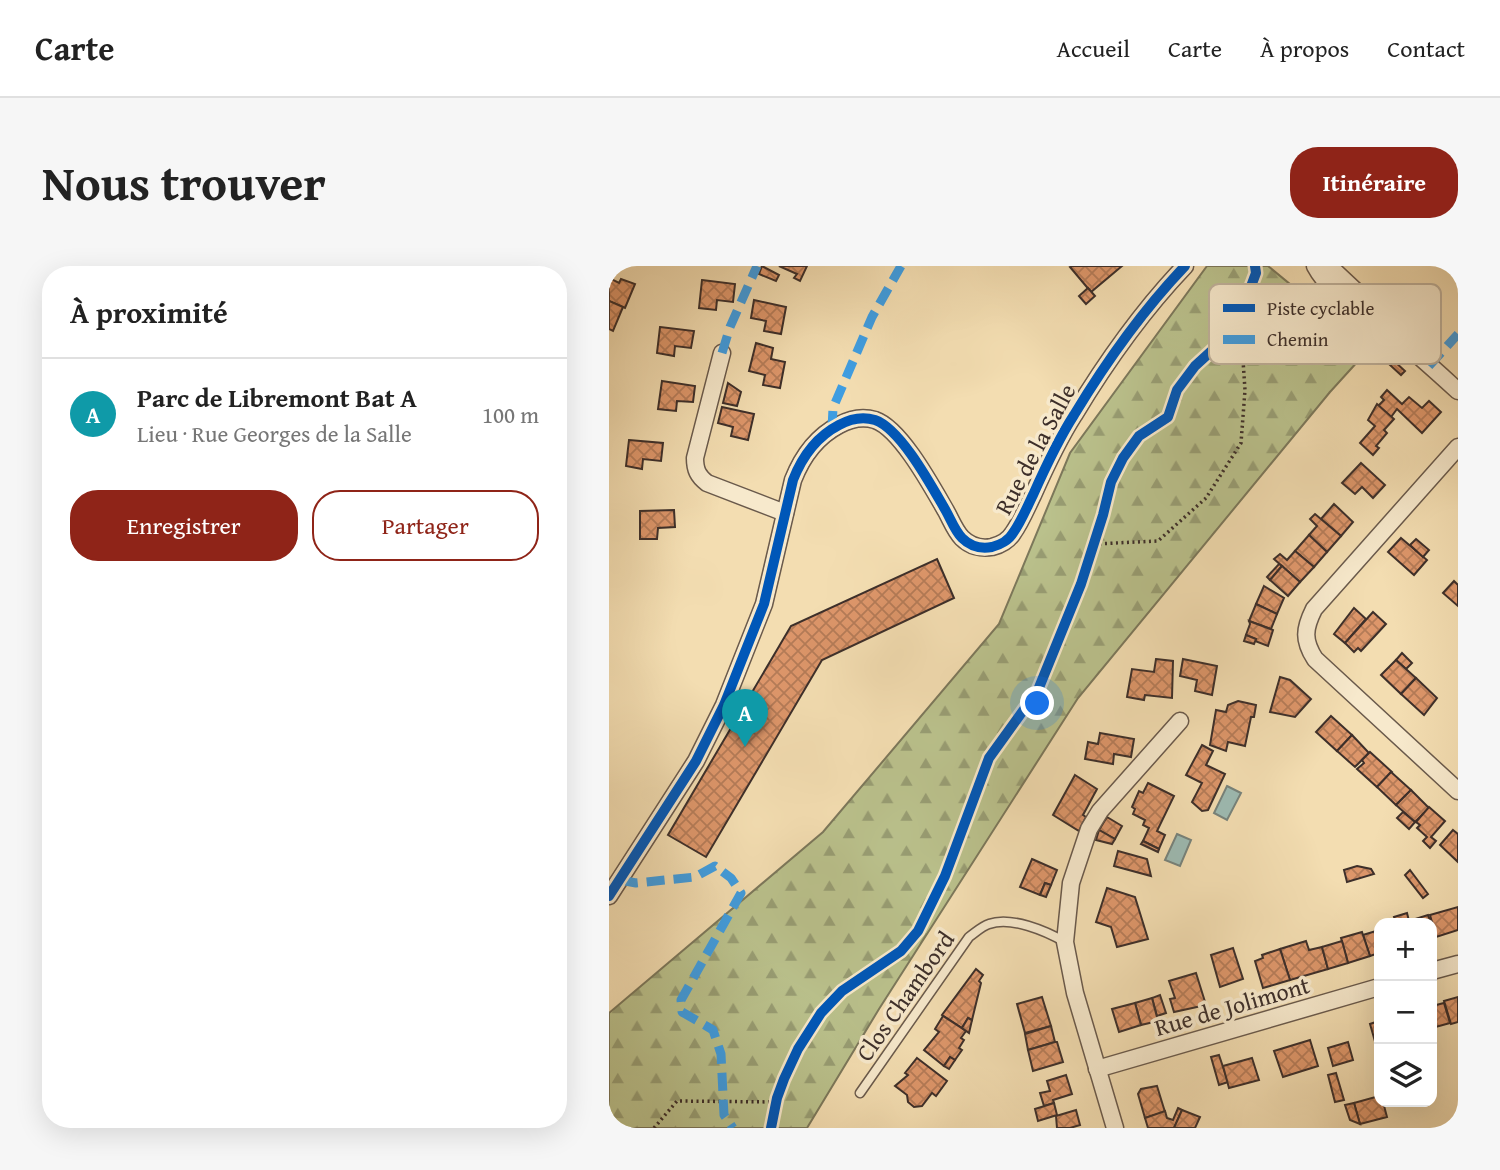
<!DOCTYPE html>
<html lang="fr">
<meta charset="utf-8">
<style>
:root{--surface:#fff;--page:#f6f6f6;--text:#222;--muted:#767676;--line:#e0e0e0;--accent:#8f2418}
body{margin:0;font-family:"Gentium Book Plus",serif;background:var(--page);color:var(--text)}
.controls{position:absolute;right:21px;bottom:21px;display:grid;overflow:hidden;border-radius:14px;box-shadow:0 7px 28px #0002}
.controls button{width:63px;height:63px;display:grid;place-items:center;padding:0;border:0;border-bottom:2px solid var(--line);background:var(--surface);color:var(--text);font:35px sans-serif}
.you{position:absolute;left:429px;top:438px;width:24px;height:24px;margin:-18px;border:5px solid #fff;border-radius:50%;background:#1a73e8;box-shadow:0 0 0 10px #1a73e833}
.badge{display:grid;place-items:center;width:46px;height:46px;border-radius:50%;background:var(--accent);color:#fff;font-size:23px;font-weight:700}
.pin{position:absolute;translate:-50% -58px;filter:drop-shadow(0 2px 4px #0008)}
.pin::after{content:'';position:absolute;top:37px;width:24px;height:21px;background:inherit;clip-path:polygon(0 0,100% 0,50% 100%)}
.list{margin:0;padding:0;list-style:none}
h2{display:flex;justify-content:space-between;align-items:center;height:91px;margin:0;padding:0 28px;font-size:30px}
h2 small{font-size:23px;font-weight:400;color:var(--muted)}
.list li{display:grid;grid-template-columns:46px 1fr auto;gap:21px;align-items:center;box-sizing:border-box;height:112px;padding:0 28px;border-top:2px solid var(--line)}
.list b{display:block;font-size:26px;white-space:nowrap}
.list p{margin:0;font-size:23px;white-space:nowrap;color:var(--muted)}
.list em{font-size:23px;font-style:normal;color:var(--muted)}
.actions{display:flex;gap:14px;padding:21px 28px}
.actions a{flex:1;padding:16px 0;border:2px solid var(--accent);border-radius:28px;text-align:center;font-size:24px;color:var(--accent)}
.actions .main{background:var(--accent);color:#fff}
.icon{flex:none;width:38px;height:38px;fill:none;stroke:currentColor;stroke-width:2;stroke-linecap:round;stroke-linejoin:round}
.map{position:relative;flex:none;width:849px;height:862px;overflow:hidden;border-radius:28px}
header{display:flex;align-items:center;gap:42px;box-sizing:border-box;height:98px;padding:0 35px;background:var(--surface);border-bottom:2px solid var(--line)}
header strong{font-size:33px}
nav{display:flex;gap:38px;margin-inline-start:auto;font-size:24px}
.intro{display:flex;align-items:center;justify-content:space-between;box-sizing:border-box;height:168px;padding:0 42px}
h1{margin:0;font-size:49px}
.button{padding:18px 32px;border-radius:28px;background:var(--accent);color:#fff;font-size:24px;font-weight:700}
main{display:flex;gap:42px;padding:0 42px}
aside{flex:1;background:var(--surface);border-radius:28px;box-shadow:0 7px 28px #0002}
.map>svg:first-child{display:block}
</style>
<header>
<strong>Carte</strong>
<nav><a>Accueil</a><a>Carte</a><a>À propos</a><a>Contact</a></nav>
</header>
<div class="intro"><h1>Nous trouver</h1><a class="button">Itinéraire</a></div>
<main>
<aside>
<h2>À proximité<small></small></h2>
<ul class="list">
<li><span class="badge" style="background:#0f9aa8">A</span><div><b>Parc de Libremont Bat A</b><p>Lieu · Rue Georges de la Salle</p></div><em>100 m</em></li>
</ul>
<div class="actions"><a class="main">Enregistrer</a><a>Partager</a></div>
</aside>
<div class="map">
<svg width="849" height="862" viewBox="0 0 849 862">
<defs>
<pattern id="forest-firs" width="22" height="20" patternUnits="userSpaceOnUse" patternTransform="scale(1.75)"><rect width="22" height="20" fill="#bac18c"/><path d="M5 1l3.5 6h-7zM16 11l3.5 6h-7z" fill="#989d73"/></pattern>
<pattern id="building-cross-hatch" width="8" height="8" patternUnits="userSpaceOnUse" patternTransform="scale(1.75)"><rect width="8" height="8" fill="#dd966a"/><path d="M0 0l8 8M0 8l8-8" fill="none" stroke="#b47b57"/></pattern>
</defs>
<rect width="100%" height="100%" fill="#f3ddb1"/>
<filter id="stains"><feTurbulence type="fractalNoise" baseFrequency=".00286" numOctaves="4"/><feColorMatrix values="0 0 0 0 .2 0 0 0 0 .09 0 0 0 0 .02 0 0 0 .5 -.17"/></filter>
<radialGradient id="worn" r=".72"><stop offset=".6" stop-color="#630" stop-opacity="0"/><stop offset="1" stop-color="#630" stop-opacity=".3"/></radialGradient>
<!-- forest -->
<polygon fill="url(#forest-firs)" stroke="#7c785b" stroke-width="2" points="598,0 659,0 760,83 721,126 469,432 270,743 198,862 0,862 0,747 214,566 390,358 461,187"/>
<!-- water -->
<g fill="#9dbbb3" stroke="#77837c" stroke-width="2">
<polygon points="618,520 632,527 618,554 605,547"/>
<polygon points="568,568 582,574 571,600 556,594"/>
</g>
<!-- building -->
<g fill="url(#building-cross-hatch)" stroke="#3d2f2a" stroke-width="2">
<polygon points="153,0 170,9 167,15 150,8"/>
<polygon points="170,0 198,0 191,15 185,12 188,8"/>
<polygon points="463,0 513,0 482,26 461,1"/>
<polygon points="0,12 10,17 12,13 26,18 16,42 0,35"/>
<polygon points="93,14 126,18 124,36 108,34 107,44 90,42"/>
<polygon points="479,22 486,30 477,38 470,30"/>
<polygon points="145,34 177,41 172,68 155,65 157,55 142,52"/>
<polygon points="0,35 14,41 4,65 0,63"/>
<polygon points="51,61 85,65 82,82 66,80 65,90 48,87"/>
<polygon points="147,77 164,82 162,93 176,96 171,122 154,119 156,109 140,105"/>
<polygon points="785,95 796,105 792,109 781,99"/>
<polygon points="53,115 86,120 84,136 68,135 67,145 49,143"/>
<polygon points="119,117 132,126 128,140 114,137"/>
<polygon points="778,124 793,138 800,131 813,142 820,135 832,146 813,167 788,143 782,151 769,140 775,134 772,131"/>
<polygon points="768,138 785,153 775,164 778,167 767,180 770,182 764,189 751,177 766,160 759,154"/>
<polygon points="113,141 145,148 139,174 122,170 124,161 109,157"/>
<polygon points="20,174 54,177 52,195 34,193 33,203 17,200"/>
<polygon points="752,197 776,219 764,232 753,221 746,228 733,217"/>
<polygon points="725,238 744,256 732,270 712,253"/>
<polygon points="65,244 66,261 49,262 48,273 31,273 31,245"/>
<polygon points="706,248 732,270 718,286 700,269 708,260 701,253"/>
<polygon points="700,269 718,286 705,301 686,285"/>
<polygon points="792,272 818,294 805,309 779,286"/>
<polygon points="807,273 820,284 814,291 801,279"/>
<polygon points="686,285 705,301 691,316 665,293 671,288 678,294"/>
<polygon points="328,293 345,332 213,394 97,591 59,569 182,360"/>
<polygon points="670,298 673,300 661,314 658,311"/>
<polygon points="673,300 691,316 679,330 661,314"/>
<polygon points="845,315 849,319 849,340 834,327"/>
<polygon points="655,320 675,332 668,348 647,338"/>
<polygon points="647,338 668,348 662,363 640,355"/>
<polygon points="745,342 757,353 736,377 725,368"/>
<polygon points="764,346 777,358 752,385 749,382 745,386 736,377"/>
<polygon points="640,355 664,364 659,380 646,375 647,373 637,369 641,358"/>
<polygon points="637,369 647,373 645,378 635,375"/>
<polygon points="793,387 803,397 797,403 787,394"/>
<polygon points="547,393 564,395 563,432 536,429 535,434 518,431 523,403 545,406"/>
<polygon points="574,393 608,400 603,429 586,425 588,414 571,410"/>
<polygon points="787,394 807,412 792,428 772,409"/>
<polygon points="671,411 681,414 702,433 686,451 661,446"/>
<polygon points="807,412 828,432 815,449 792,428"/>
<polygon points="629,435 647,439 645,451 642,451 636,480 619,476 617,485 601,479 607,444 617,446 619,439"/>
<polygon points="722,450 743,469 728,485 707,466"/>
<polygon points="491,467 525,473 522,491 505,488 504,498 476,493 479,476 489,478"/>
<polygon points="743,469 760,487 746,501 728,485"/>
<polygon points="593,479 604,485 597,499 616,508 599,544 593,545 583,536 593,517 577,509"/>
<polygon points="761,486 783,506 768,521 748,503 755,497 753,494"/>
<polygon points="782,506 802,524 787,539 768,521"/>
<polygon points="466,509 488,523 474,549 477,551 470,565 444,549"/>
<polygon points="539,517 565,530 548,565 556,569 550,583 534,575 540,562 534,559 536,554 524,548 526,543 523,541 530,525 534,527"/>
<polygon points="802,524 820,542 806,556 787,539"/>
<polygon points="820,541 836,555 822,571 827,575 821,582 814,575 818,571 808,562 811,559 807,556"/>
<polygon points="794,546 806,556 800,563 788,552"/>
<polygon points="498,551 513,560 506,573 490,564"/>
<polygon points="490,564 506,573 503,578 487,574"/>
<polygon points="844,564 849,568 849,596 831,579"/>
<polygon points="534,575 550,583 549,586 532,578"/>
<polygon points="509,585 538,593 542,610 505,600"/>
<polygon points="423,593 448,604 442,619 436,617 431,629 411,621"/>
<polygon points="748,600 762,603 765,608 738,616 735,604"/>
<polygon points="801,604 819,628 814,632 796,609"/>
<polygon points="436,617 442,619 437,631 431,629"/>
<polygon points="498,622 526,631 539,673 508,681 502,661 487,656"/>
<polygon points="849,641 849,664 827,671 821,649"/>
<polygon points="798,647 800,655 819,649 822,657 787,657 785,651"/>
<polygon points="770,664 770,687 761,690 754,669"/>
<polygon points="753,666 761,690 739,697 732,672"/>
<polygon points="697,675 700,684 713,681 719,703 681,714 671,683"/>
<polygon points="733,675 739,697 719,703 713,681"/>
<polygon points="624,682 634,713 611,721 602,689"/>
<polygon points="671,683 681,714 654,722 646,695 654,692 653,689"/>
<polygon points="367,703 374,709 370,715 372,717 363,754 359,752 353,762 333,749"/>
<polygon points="587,707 597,739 565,746 561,733 566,732 560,715"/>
<polygon points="551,729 557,747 548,750 543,732"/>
<polygon points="433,731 442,760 416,767 408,738"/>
<polygon points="849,731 849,756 842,758 835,735"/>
<polygon points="543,732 549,755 532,759 526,737"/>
<polygon points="526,737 532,759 510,766 503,743"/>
<polygon points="835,737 841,757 823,762 823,740"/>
<polygon points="334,750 357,765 352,772 355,774 350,782 353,784 346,794 341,791 335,800 315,784 330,766 326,763"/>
<polygon points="359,752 363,754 360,767 353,762"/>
<polygon points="770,755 770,778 767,779 761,758"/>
<polygon points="442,760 446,776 419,784 416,768"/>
<polygon points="701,774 709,800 674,811 665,785"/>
<polygon points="446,776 448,776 454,796 424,805 419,784"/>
<polygon points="739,776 744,794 724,800 719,782"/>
<polygon points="610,789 619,816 610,819 602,791"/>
<polygon points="341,791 346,794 340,803 335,800"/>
<polygon points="308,792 338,815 327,830 323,827 313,840 305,841 299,836 298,829 286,820 299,809 296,807"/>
<polygon points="643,792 650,814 620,822 614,800"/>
<polygon points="727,807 735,834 726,836 719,809"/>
<polygon points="457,809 463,828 444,834 445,837 435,840 431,827 441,825 438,815"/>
<polygon points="548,820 556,846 536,852 529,828 532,823"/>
<polygon points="770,830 770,836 774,836 778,851 751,858 745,837"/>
<polygon points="445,837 448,849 429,855 426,843"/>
<polygon points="745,837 751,858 741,854 736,839"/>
<polygon points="569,842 573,844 565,862 539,862 536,852 556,845 558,852 564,854"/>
<polygon points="467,844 471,859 461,862 448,862 447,850"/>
<polygon points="573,844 591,851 586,862 565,862"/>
</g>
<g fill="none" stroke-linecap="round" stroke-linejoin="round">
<!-- service casing -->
<g stroke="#6a5a4c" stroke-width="11">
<path id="service" d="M251 827 360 671C366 667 373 660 380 658 402 650 437 665 456 676"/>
</g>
<!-- minor casing -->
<g stroke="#6a5a4c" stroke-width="19">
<g id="minor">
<path d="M706 0C722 30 753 43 779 64 803 83 826 104 849 125"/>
<polyline points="720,0 752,30 770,52"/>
<path d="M113 87 86 192C86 204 89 210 98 217L176 247"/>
<path d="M849 181 705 343C695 363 694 374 706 393L849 525"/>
<path d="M0 630 87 495 115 439 155 338 184 214C193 191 207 171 230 159 241 153 253 150 266 154 292 163 323 221 337 245 342 254 346 265 353 272 361 280 372 283 383 281 391 279 400 274 404 267 412 256 418 241 424 229 436 202 449 174 465 149 497 96 533 45 576 0"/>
<polyline points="823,705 849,698"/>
<polyline points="488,803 770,721"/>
<polyline points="506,862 466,727 456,676 462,617 480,563 491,545 571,455"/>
</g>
</g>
<!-- path -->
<g stroke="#3d2f2a" stroke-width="3.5" stroke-dasharray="2 3.5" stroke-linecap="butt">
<polyline points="485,278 549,275 597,232 632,177 636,124 633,79 621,63"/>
<polyline points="45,862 68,835 167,836"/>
</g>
<!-- service -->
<use href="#service" stroke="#f7e9cc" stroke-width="8"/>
<!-- minor -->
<use href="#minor" stroke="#f7e9cc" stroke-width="16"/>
<!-- quiet -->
<g stroke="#3f9de1" stroke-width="9" stroke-dasharray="18 9" stroke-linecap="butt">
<polyline points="113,87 121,61 148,0"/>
<polyline points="820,100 849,68"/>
<polyline points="223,163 224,142 263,51 292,0"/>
<polyline points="11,614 27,617 86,611 106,600 122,612 132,627 72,734 73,746 104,764 112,788 115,849 124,862"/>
</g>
<!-- cycleway casing -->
<g stroke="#f7e9cc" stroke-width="15">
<g id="cycleway">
<path d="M0 630 87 495 115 439 155 338 184 214C193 191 207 171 230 159 241 153 253 150 266 154 292 163 323 221 337 245 342 254 346 265 353 272 361 280 372 283 383 281 391 279 400 274 404 267 412 256 418 241 424 229 436 202 449 174 465 149 497 96 533 45 576 0"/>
<polyline points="162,862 168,832 175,813 189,783 212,747 233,725 292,685 309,665 336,610 380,492 429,424 472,318 494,249 502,216 514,192 530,170 559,151 568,124 586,100 609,79 632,47 647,7 646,0"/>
</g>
</g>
<!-- cycleway -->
<use href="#cycleway" stroke="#0057b8" stroke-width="10"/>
</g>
<g text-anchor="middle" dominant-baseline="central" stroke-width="7" stroke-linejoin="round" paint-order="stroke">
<!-- street labels -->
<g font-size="24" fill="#3d2f2a" stroke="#f7e9cc">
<text transform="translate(426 183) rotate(-62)">Rue de la Salle</text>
<text transform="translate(296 730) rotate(-55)">Clos Chambord</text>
<text transform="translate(623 740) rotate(-16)">Rue de Jolimont</text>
</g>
</g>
<!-- legend -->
<rect x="600" y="18" width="232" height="80" rx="10" fill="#f7e9cc" stroke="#bfb19b" stroke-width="2"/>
<rect x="614" y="38" width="32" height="8" fill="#0057b8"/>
<rect x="614" y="69" width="32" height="9" fill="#3f9de1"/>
<g font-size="19" fill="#3d2f2a">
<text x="658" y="49">Piste cyclable</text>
<text x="658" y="80">Chemin</text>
</g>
<rect width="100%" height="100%" filter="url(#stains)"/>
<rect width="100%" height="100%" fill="url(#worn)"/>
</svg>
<div class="controls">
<button>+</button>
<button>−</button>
<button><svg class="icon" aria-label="layers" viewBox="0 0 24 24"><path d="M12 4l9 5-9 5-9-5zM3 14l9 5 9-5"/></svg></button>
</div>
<div class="you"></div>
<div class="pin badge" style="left:136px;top:481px;background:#0f9aa8">A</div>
</div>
</main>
